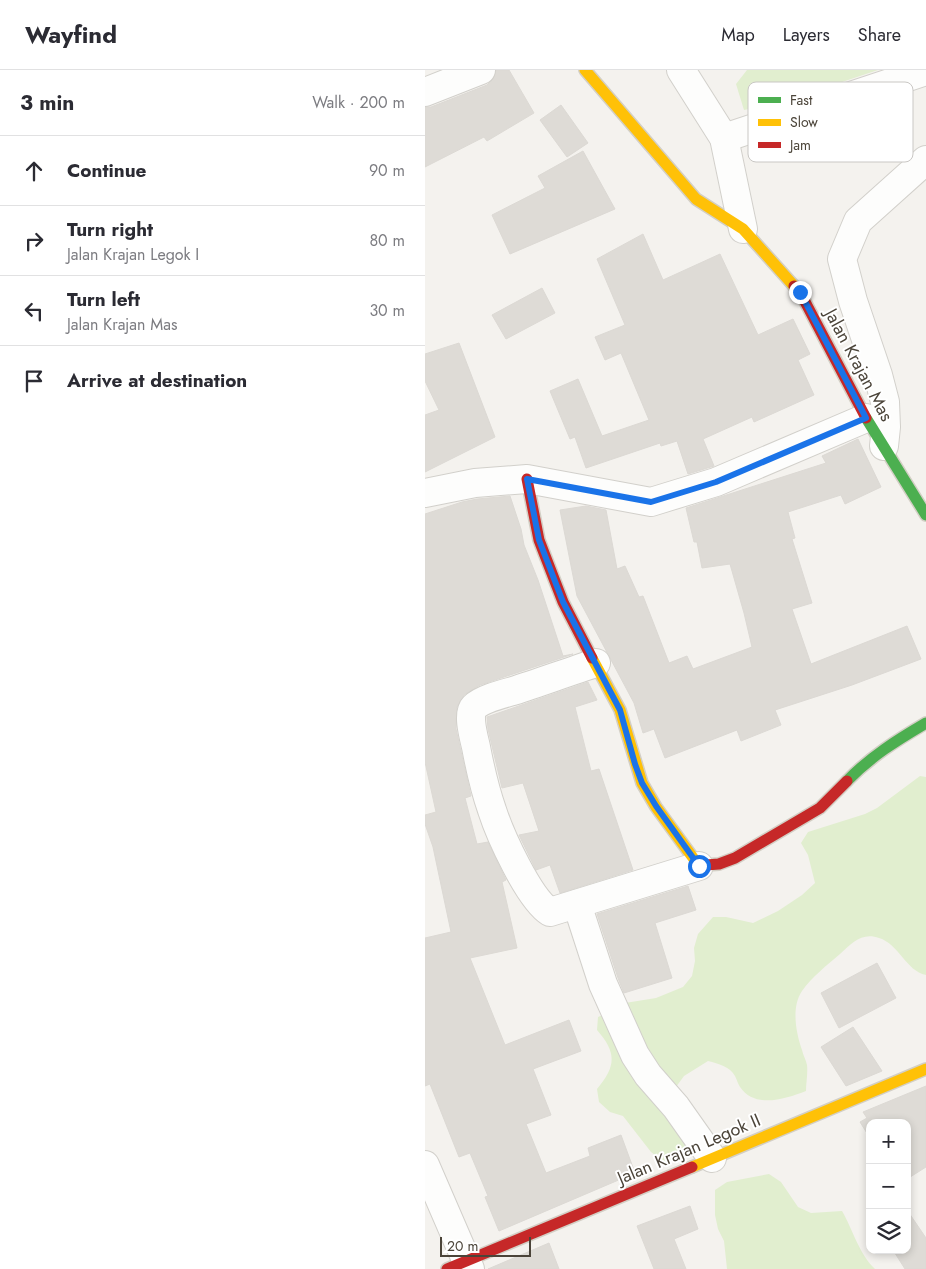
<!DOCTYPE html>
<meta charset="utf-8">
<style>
:root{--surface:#fff;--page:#f7f7f7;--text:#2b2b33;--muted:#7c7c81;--line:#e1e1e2}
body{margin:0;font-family:Jost,sans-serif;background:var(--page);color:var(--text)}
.controls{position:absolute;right:15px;bottom:15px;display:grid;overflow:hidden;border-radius:10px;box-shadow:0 2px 8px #0003}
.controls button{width:45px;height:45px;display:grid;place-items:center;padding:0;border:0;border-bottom:1px solid var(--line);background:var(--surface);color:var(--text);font:25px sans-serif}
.scale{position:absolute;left:15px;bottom:12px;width:91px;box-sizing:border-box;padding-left:5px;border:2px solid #4b4439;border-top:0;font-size:14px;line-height:18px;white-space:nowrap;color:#4b4439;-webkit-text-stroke:4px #fff;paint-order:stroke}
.stop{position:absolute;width:15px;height:15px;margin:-11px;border:4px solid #1a73e8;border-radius:50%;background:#fff}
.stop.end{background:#1a73e8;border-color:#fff;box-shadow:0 1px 5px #0008}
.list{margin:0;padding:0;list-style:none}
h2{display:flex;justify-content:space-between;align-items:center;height:65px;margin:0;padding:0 20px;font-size:21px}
h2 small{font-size:16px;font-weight:400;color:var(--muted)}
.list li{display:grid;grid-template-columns:32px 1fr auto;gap:15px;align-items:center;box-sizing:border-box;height:70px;padding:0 20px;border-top:1px solid var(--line)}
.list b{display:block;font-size:19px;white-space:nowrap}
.list p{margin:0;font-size:16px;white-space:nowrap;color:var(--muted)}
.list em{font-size:16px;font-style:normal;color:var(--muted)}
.icon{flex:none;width:28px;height:28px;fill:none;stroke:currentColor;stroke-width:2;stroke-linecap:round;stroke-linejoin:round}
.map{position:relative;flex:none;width:501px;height:1199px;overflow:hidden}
header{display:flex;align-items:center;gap:30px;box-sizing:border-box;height:70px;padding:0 25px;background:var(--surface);border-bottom:1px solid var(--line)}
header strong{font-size:24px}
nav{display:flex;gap:28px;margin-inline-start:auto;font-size:18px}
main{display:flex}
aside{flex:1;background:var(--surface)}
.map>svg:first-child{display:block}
</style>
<header>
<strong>Wayfind</strong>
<nav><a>Map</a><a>Layers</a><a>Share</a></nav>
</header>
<main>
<aside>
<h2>3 min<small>Walk · 200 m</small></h2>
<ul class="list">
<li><svg class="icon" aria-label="ahead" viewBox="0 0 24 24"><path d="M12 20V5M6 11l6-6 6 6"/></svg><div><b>Continue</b></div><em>90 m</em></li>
<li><svg class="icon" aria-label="right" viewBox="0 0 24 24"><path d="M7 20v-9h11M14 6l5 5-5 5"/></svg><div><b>Turn right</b><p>Jalan Krajan Legok I</p></div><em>80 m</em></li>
<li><svg class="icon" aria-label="left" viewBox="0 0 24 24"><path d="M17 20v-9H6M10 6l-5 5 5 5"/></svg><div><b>Turn left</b><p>Jalan Krajan Mas</p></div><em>30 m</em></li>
<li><svg class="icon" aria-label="arrive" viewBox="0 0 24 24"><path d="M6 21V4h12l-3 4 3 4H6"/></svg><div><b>Arrive at destination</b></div></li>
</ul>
</aside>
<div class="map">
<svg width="501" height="1199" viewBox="0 0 501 1199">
<rect width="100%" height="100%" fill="#f4f2ee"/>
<!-- green -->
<g fill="#e1eecf">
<polygon points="322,0 453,0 354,33 319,40 311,14"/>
<path d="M495 706 501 707V905C481 901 474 874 454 868 437 862 427 873 415 884 402 895 387 907 377 921 366 937 371 963 377 980 378 985 381 990 382 995 383 1003 381 1013 381 1021 360 1029 330 1039 315 1017 313 1014 312 1010 310 1006 304 996 294 994 283 991L259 1006 251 1017 254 1045 267 1084 240 1093 226 1082 198 1046 185 1042 174 1032 172 1019C191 996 192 983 172 960L173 947 187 941 200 933 231 928 258 917 267 906 270 891 269 878 273 864 288 847H301L328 853 353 841 377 825 390 813 383 785 376 773 383 762 440 744 452 738Z"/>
<path d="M344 1104 356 1112 373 1137 386 1143 417 1141C428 1160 434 1184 450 1199H302L299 1171 293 1159 290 1145V1120L302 1112Z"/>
</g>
<!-- building -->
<g fill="#dedbd6" stroke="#dcd9d4">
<polygon points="71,0 84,0 109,43 62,71 59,67 0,97 0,37 6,37 62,15 68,9"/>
<polygon points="136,35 163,73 142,87 115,50"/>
<polygon points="158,81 190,139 85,184 67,145 120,118 113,106"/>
<polygon points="218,164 238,210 295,184 333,265 368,249 385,284 373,290 389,325 329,352 327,347 278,369 289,396 263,404 252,371 236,376 235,373 161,398 150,367 145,369 125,321 153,309 177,366 224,350 196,283 180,290 170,267 200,255 172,189"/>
<polygon points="117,218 130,243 81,269 67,245"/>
<polygon points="34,273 70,367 0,402 0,345 14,340 0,311 0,284"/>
<polygon points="433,369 456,417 420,434 416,425 363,442 370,468 367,469 387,533 367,539 386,594 482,556 496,589 427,615 350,640 356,655 316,671 312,660 240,688 229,659 218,663 209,633 152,526 135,440 161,436 181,440 192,499 200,496 214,527 218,526 244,593 262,586 268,599 327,577 319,543 305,494 277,498 272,472 269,472 261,438 401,393 397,386"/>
<polygon points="85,426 96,459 99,475 113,510 138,586 148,584 55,615 39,625 32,637 31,659 46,726 40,728 52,774 63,772 81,810 77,812 92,878 45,888 80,975 144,950 156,981 108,999 126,1045 101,1054 121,1103 165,1086 163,1078 196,1065 210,1103 74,1161 60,1127 63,1126 45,1083 34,1087 5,1014 0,1016 0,868 26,862 8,777 0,754 0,745 11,742 0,692 0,444 37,432 52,429"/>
<polygon points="163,612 172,630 150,637 166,701 174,699 208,800 135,823 125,795 111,800 94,765 114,761 98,713 77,718 63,659 62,647"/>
<polygon points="263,816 271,840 230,853 247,908 199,923 193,908 172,844"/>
<polygon points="452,893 471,928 414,958 396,923"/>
<polygon points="428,957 457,1001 421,1016 396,977"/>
<polygon points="501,1016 501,1097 482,1109 482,1053 445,1053 445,1068 435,1052 442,1048 438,1042"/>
<polygon points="265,1136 273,1159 249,1169 261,1199 229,1199 212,1156"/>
<polygon points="482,1140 501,1168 501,1199 480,1199 468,1180 482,1180"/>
<polygon points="124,1173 134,1199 63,1199"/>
</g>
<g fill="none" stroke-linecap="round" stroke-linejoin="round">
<!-- street casing -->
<g stroke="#d2d0cb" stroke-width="30">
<g id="street">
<polyline points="256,0 299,68 318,159"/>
<polyline points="0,22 56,0"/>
<polyline points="299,68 501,1"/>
<polyline points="459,376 461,357 460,332 453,305 428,231 417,189 433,151 501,90"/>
<polyline points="0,423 50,413 102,409 226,432 291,412 441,348"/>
<path d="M171 593C143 602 116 612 88 621 77 624 57 629 49 637 42 644 49 668 51 677 55 698 60 720 67 740 75 765 104 829 125 842L274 796"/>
<polyline points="152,834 178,914 210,985 223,1005 251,1037 287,1088"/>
<polyline points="0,1095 45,1199"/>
</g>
</g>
<!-- fast casing -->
<g stroke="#d3cfc5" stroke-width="14">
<g id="fast">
<polyline points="441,348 501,445"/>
<path d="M422 711C445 687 472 670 501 653"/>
</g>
</g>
<!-- slow casing -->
<g stroke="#d3cfc5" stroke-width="14">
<g id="slow">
<polyline points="160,0 271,129 318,159 369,216"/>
<polyline points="167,588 195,640 217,713 231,737 274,796 281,795"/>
<polyline points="267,1097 501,999"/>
</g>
</g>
<!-- jam casing -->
<g stroke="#d3cfc5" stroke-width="14">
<g id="jam">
<polyline points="369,216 375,222 441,348"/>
<polyline points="102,409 114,470 138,532 167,588"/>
<polyline points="281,795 294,794 310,788 395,738 422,711"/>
<polyline points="22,1199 267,1097"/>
</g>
</g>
<!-- street -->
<use href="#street" stroke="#fdfdfc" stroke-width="28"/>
<!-- fast -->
<use href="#fast" stroke="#4caf50" stroke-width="11"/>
<!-- slow -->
<use href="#slow" stroke="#ffc107" stroke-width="11"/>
<!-- jam -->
<use href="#jam" stroke="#c62828" stroke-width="11"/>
</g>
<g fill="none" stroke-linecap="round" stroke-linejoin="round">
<!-- route -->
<polyline stroke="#1a73e8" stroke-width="6" points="274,796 231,736 217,713 210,694 195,640 138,532 114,470 102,409 226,432 291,412 441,348 375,222"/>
</g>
<g text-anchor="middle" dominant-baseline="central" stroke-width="4" stroke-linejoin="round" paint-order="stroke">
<!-- street labels -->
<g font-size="18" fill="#4b4439" stroke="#fff">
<text transform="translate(434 295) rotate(62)">Jalan Krajan Mas</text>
<text transform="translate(264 1079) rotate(-23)">Jalan Krajan Legok II</text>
</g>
</g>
<!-- legend -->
<rect x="323" y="12" width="165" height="80" rx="8" fill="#fff" stroke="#c9c7c4" stroke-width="1"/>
<rect x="333" y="27" width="23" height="6" fill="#4caf50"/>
<rect x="333" y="49" width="23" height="7" fill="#ffc107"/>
<rect x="333" y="72" width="23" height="6" fill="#c62828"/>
<g font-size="14" fill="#4b4439">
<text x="365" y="35">Fast</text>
<text x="365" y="57">Slow</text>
<text x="365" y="80">Jam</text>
</g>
</svg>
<div class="controls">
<button>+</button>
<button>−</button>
<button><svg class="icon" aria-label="layers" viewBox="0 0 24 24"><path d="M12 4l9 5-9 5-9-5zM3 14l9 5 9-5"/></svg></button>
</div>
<div class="scale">20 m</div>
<div class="stop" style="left:274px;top:796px"></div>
<div class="stop end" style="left:375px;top:222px"></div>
</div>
</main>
